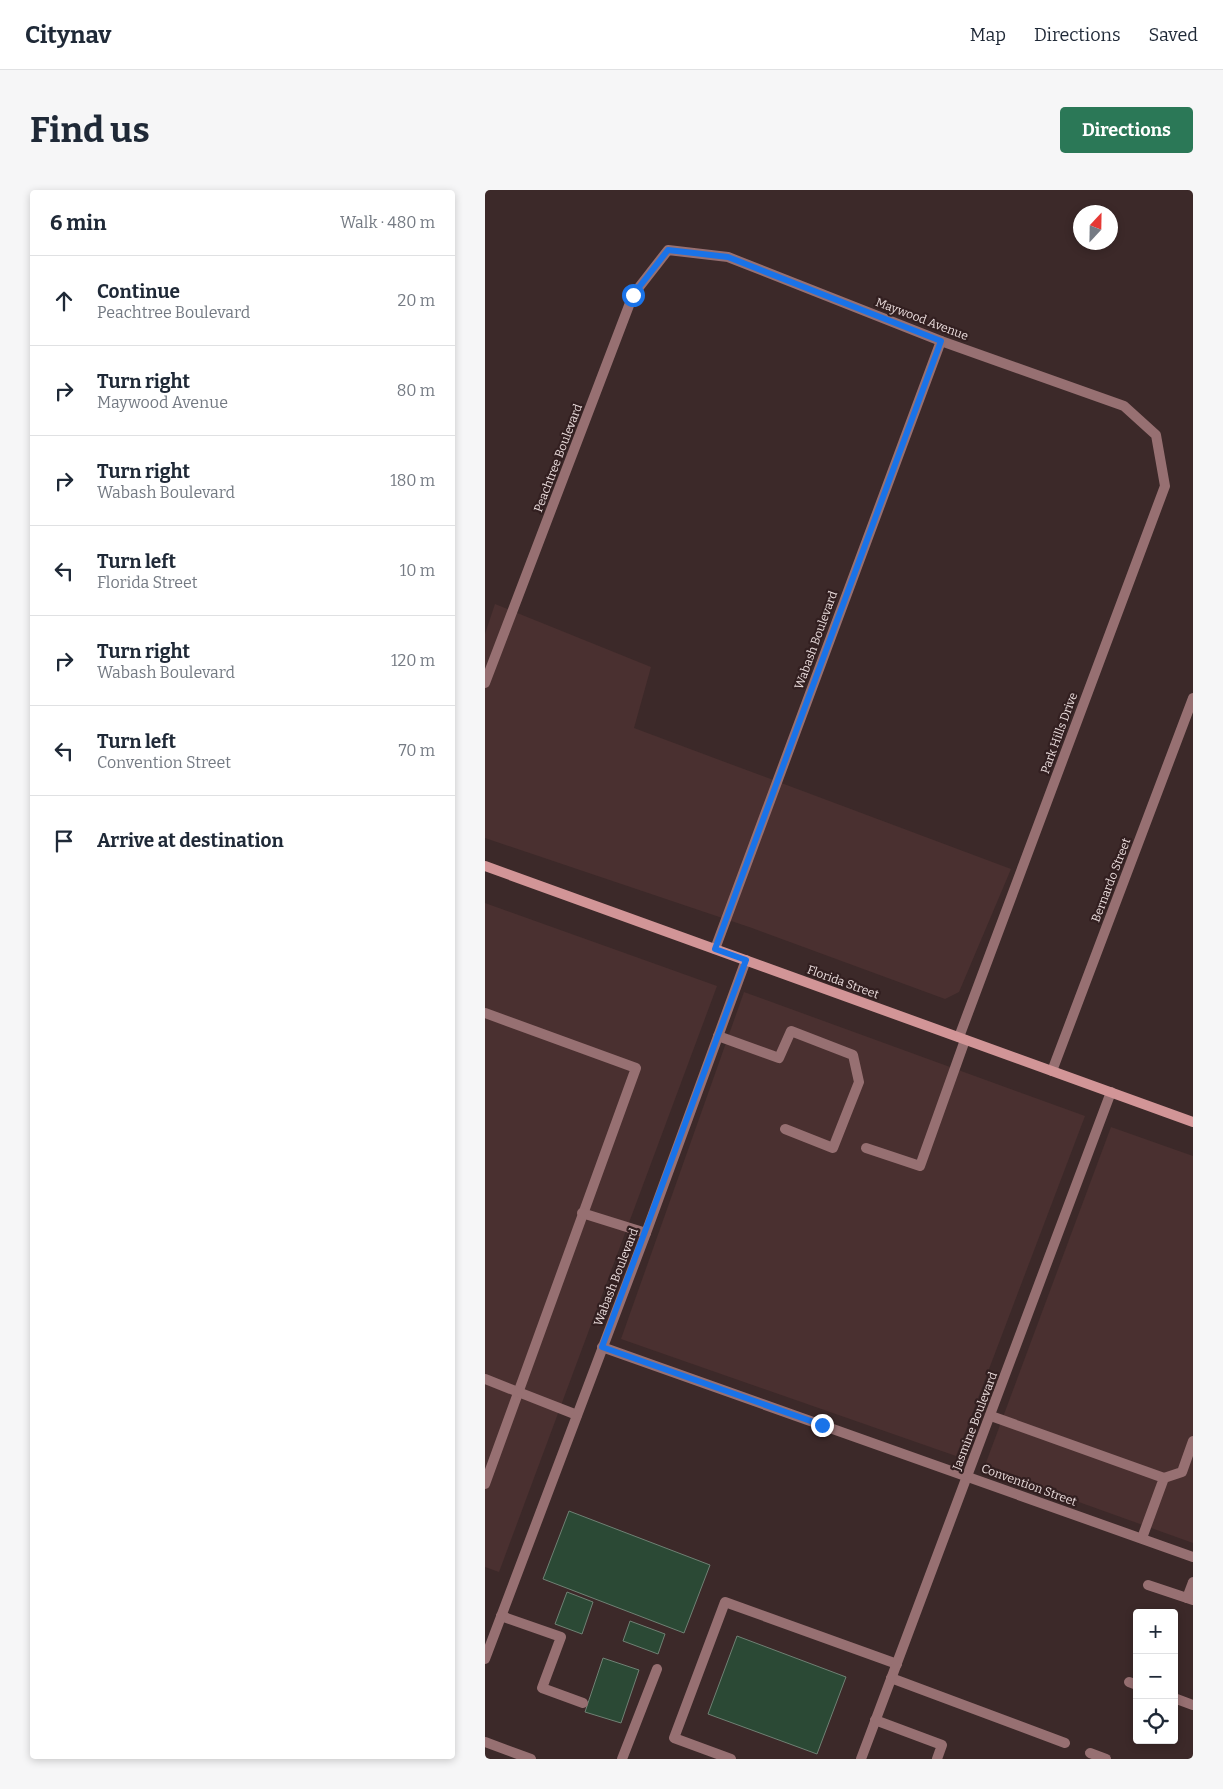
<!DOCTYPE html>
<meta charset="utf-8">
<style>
:root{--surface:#fff;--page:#f6f6f7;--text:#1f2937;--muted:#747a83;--line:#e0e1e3;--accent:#2b7857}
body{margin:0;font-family:Bitter,serif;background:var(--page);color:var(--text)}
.controls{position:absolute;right:15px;bottom:15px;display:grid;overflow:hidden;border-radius:5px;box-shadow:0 2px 8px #0003}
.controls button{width:45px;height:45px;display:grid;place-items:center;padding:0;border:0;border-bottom:1px solid var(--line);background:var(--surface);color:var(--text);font:25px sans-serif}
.compass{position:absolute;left:588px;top:15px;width:45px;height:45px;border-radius:50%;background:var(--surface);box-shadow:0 2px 8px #0003;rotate:22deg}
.stop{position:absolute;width:15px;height:15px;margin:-11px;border:4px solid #1a73e8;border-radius:50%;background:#fff}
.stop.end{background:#1a73e8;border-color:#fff;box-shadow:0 1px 5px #0008}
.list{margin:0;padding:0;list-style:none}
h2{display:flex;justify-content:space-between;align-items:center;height:65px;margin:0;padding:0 20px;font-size:21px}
h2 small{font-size:16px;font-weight:400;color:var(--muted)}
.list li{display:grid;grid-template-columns:32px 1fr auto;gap:15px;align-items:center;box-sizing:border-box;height:90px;padding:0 20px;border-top:1px solid var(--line)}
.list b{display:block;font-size:19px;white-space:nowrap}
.list p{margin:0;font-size:16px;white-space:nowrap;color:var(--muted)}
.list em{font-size:16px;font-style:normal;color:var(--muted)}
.icon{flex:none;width:28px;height:28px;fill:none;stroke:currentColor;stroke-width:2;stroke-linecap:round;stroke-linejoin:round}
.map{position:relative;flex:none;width:708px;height:1569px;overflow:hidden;border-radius:5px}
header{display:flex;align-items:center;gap:30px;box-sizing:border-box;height:70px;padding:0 25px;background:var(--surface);border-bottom:1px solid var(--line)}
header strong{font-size:24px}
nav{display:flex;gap:28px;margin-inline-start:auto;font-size:18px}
.intro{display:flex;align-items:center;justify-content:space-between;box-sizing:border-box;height:120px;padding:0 30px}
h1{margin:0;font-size:35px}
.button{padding:12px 22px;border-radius:5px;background:var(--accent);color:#fff;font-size:18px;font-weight:700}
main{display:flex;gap:30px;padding:0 30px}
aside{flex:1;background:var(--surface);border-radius:5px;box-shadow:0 2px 8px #0003}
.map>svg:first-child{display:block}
</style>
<header>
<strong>Citynav</strong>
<nav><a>Map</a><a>Directions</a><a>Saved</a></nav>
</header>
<div class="intro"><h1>Find us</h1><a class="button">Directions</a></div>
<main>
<aside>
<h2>6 min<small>Walk · 480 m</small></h2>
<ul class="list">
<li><svg class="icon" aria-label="ahead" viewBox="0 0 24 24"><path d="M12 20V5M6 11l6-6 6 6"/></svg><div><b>Continue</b><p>Peachtree Boulevard</p></div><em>20 m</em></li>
<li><svg class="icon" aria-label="right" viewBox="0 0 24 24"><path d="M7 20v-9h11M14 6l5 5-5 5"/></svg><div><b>Turn right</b><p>Maywood Avenue</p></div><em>80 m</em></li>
<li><svg class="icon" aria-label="right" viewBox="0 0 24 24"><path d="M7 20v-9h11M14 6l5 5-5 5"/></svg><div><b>Turn right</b><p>Wabash Boulevard</p></div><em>180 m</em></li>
<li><svg class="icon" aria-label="left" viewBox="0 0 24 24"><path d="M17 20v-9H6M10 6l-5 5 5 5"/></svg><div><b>Turn left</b><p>Florida Street</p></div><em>10 m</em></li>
<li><svg class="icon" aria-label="right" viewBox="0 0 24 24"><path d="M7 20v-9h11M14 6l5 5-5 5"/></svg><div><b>Turn right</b><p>Wabash Boulevard</p></div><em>120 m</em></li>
<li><svg class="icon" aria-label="left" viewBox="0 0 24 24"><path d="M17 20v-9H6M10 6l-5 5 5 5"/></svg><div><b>Turn left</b><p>Convention Street</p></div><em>70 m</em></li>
<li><svg class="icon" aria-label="arrive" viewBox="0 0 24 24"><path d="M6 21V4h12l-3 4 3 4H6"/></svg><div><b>Arrive at destination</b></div></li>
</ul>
</aside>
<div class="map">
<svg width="708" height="1569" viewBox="0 0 708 1569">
<rect width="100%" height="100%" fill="#3c2929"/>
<!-- built -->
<g fill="#4a3030">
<polygon points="10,414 166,477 149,538 526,679 474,802 460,809 267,738 0,648 0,444"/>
<polygon points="0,713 232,796 14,1382 0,1377"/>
<polygon points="259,802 600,926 471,1266 136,1149"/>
<polygon points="626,937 708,966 708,1353 499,1278"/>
</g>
<!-- building -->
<g fill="#2b4935" stroke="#6f8174">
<polygon points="84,1321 225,1375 199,1443 58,1389"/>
<polygon points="82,1402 108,1412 97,1444 70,1434"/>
<polygon points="145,1431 180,1444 173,1464 138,1451"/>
<polygon points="252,1446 361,1487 332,1564 223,1524"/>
<polygon points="118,1468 154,1480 136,1533 100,1522"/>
</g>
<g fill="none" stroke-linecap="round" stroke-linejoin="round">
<!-- service -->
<g stroke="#977072" stroke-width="10">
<polyline points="0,823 151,878 0,1294"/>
<polyline points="233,846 294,868 306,841 368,865 374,892 348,958 300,939"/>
<polyline points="381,958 435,976 480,850"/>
<polyline points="97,1023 161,1043"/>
<polyline points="0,1189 92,1225"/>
<polyline points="506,1226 679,1288 657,1348"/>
<polyline points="679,1288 697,1282 708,1251"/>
<polyline points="663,1395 708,1410"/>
<polyline points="702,1408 708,1392"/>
<polyline points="16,1426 76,1447 57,1498 98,1513"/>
<polyline points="406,1488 580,1553"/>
<polyline points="644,1492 652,1495"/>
<polyline points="689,1508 708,1515"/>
<polyline points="390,1530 457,1555 452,1569"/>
<polyline points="605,1563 621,1569"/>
<polyline points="137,1569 172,1479"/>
<polyline points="246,1569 189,1548 240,1412 412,1474"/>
</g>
<!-- minor -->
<g stroke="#977072" stroke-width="10">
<polyline points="0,493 148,105 183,60 243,67 456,151 639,216 671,245 680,296 474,847"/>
<polyline points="230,759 456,151"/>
<polyline points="567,881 708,508"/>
<polyline points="117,1157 708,1367"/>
<polyline points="0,1469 161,1043 261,770"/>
<polyline points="376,1569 626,902"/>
</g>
<!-- tertiary -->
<polyline stroke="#977072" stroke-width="10" points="0,1552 46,1569"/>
<!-- secondary -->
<polyline stroke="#d29597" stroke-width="10" points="0,676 708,932"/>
</g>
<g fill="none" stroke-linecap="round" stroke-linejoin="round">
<!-- route -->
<polyline stroke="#1a73e8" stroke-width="6" points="148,105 183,60 243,67 456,151 230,759 261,770 117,1157 337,1235"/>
</g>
<g text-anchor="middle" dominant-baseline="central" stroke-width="4.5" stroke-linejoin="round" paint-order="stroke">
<!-- street labels -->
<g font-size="12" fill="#eadcdc" stroke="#321f20">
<text transform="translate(437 129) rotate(21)">Maywood Avenue</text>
<text transform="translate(73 268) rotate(-69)">Peachtree Boulevard</text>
<text transform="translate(331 450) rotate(-70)">Wabash Boulevard</text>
<text transform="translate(574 543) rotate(-70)">Park Hills Drive</text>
<text transform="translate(626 690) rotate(-69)">Bernardo Street</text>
<text transform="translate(358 792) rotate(20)">Florida Street</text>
<text transform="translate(131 1087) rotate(-69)">Wabash Boulevard</text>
<text transform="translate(490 1231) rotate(-69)">Jasmine Boulevard</text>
<text transform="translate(544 1295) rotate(20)">Convention Street</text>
</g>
</g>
</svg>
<div class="controls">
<button>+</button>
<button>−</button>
<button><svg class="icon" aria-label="locate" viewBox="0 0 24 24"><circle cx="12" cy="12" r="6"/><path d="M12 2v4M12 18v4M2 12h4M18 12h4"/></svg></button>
</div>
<svg class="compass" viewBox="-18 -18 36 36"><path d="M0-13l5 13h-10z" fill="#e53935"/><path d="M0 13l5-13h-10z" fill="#747a83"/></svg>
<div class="stop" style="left:148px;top:105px"></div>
<div class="stop end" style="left:337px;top:1235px"></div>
</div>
</main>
